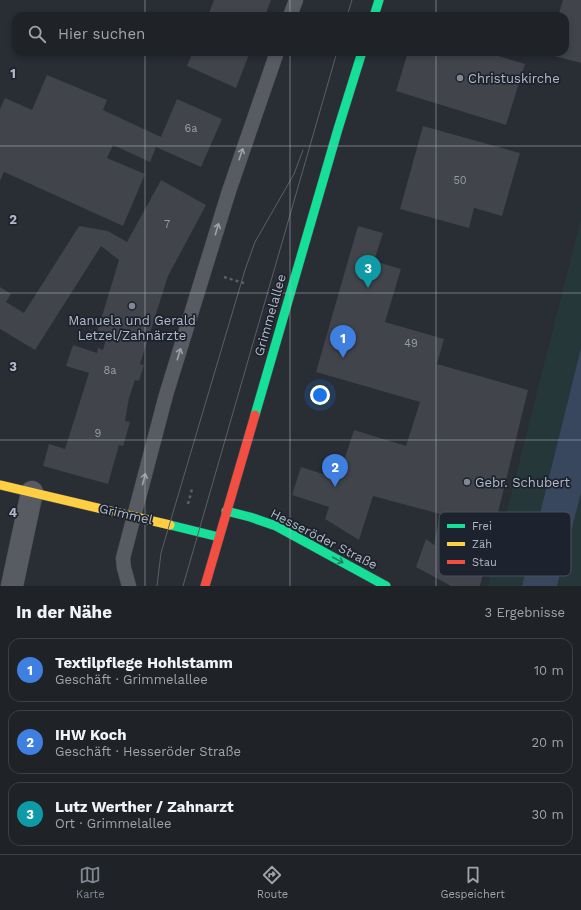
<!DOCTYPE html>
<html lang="de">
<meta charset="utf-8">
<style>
:root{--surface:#1f2227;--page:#2c2f33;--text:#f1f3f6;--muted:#a1a4a7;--line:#3c3f44;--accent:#828892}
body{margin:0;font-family:"Work Sans",sans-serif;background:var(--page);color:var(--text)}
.you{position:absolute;left:320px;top:395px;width:14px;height:14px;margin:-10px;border:3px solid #fff;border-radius:50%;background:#1a73e8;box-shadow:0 0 0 6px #1a73e833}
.badge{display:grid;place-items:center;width:26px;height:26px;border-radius:50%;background:var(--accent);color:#fff;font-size:13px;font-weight:700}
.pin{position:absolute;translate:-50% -33px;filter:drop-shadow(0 1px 2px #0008)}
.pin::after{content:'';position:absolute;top:21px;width:14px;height:12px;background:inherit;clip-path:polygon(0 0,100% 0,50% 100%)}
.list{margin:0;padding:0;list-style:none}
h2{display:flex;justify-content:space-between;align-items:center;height:52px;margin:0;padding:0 16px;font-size:17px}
h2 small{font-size:13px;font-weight:400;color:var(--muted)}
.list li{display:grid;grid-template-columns:26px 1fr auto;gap:12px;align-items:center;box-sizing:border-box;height:64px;margin:0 8px 8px;padding:0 8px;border:1px solid var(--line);border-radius:12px}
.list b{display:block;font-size:15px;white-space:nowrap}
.list p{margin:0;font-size:13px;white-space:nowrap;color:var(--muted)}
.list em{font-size:13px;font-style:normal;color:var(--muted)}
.icon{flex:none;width:22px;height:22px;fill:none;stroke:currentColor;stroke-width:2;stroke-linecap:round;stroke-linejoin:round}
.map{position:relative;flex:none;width:581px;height:586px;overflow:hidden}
.search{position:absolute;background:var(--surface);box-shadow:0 2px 6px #0003;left:12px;right:12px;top:12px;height:44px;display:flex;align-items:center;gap:10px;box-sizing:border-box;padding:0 14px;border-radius:12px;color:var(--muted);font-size:15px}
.sheet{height:268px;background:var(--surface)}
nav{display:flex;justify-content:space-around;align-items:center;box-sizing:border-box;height:56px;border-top:1px solid var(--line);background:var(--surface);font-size:11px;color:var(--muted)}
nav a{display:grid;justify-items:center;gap:2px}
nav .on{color:var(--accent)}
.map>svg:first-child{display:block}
</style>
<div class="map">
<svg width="581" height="586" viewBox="0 0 581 586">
<rect width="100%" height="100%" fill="#292d34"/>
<!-- green -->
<g fill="#26373a">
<polygon points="581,219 581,348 522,586 488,586"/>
<polygon points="581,493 581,586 557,586"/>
</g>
<!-- water -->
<polygon fill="#38475d" points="581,348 581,493 557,586 522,586"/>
<!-- building -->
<g fill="#41444a">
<polygon points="214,0 271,0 265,16 208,16"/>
<polygon points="563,0 581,0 581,63 547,54 548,52 565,52 565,16 558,16"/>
<polygon points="193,52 250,52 236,88 187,66"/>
<polygon points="408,52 485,52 525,64 506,125 396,91"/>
<polygon points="47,75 107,100 103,110 161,137 177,99 222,119 201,167 156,147 150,162 113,145 107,158 145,174 123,226 4,172 0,181 0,109 5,98 32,110"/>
<polygon points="423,126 520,153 502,216 474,208 469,228 400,209"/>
<polygon points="161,180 206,205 168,276 140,364 144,365 139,381 135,380 129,398 125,421 130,422 123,446 119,445 108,484 43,466 49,444 65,449 89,373 66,366 73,345 97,353 98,348 103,350 106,339 96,336 119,260 101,246 35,350 0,329 0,287 11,294 6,302 24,313 79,226 108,231 127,242"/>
<polygon points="358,226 383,233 374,261 401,269 385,322 444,339 437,364 528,390 480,586 451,586 416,567 426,539 434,545 440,514 373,496 359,540 325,519 329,507 292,495 301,467 338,479 354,430 406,446 420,402 316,372"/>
</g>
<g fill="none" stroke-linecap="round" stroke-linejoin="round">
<!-- lane casing -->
<g stroke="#46494f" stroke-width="15">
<g id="lane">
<polyline points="290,16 296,0"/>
<polyline points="129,586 124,568 123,558 166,395 229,191 277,52"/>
</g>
</g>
<!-- street casing -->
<g stroke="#46494f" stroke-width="23">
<polyline id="street" points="12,586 32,492"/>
</g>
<!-- fast casing -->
<g stroke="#46494f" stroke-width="10">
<g id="fast">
<polyline points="374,16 379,0"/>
<polyline points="255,415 338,129 362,52"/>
<polyline points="226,511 250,517 276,526 386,586"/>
<polyline points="170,525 219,537"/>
</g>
</g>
<!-- slow casing -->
<g stroke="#46494f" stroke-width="10">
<polyline id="slow" points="0,485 170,525"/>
</g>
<!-- jam casing -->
<g stroke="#46494f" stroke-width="10">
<polyline id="jam" points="205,586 255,415"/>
</g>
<!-- path -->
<g stroke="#5b6066" stroke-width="2.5" stroke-dasharray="3 3" stroke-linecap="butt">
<polyline points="224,277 247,284"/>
<polyline points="188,504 192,489"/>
</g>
<!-- lane -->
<use href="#lane" stroke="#585b62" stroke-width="14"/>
<!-- street -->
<use href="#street" stroke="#585b62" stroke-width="22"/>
<!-- fast -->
<use href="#fast" stroke="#16e098" stroke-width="9"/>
<!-- slow -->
<use href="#slow" stroke="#ffcf43" stroke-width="9"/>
<!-- jam -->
<use href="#jam" stroke="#f24e42" stroke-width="9"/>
<!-- tram -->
<g stroke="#5c5f66" stroke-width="1">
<polyline points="347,16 352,0"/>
<polyline points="157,586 161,553 245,270 255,242 294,174 303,150"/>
<polyline points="183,586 337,52"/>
</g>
</g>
<!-- one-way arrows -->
<defs><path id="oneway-shaft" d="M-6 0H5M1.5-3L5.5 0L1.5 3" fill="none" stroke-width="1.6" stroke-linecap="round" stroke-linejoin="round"/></defs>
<g stroke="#9ca2ac">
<use href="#oneway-shaft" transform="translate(241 154) rotate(-71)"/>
<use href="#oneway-shaft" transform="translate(217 229) rotate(-73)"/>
<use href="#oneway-shaft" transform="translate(179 354) rotate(-73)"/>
<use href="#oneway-shaft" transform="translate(144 479) rotate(-75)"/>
</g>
<use stroke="#198263" href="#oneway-shaft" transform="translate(338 560) rotate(28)"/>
<!-- grid -->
<path fill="none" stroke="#b2b9c5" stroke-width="1" stroke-opacity="0.55" d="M145 0V16M290 0V16M436 0V16M145 52V586M290 52V586M436 52V586M0 146H581M0 293H581M0 440H581"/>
<!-- markers -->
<g fill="#828892" stroke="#1c232e" stroke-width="1.5">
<circle cx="460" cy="78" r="4"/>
<circle cx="132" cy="306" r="4"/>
<circle cx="467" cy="482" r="4"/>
</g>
<g text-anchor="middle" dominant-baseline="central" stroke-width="3.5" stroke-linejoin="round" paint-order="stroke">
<!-- number labels -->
<g font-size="11" fill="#969ca6">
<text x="191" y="128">6a</text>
<text x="460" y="180">50</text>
<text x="167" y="224">7</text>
<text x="411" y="343">49</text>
<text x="110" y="370">8a</text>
<text x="98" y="433">9</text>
</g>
<!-- poi labels -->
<g font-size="13" fill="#b2b9c5" stroke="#1c232e" text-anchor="start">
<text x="468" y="78">Christuskirche</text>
<text x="132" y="320" text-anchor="middle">Manuela und Gerald<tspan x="132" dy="15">Letzel/Zahnärzte</tspan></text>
<text x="475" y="482">Gebr. Schubert</text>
</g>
<!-- street labels -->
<g font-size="13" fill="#b2b9c5" stroke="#1c232e">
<text transform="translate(270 315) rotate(-74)">Grimmelallee</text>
<text transform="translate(126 514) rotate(13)">Grimmel</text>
<text transform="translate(324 539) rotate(27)">Hesseröder Straße</text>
</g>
</g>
<!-- legend -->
<rect x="439" y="512" width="132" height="64" rx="6" fill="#1c232e" stroke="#49505b" stroke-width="1"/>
<rect x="447" y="524" width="18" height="4" fill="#16e098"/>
<rect x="447" y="542" width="18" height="4" fill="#ffcf43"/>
<rect x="447" y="560" width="18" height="4" fill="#f24e42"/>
<g font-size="11" fill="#b2b9c5">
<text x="472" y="530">Frei</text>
<text x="472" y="548">Zäh</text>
<text x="472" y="566">Stau</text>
</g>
<g font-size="13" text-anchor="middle" font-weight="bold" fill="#b2b9c5" stroke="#1c232e" stroke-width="3.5" stroke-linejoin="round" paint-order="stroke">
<text x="13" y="78">1</text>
<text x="13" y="224">2</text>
<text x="13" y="371">3</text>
<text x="13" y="517">4</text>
</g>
</svg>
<div class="you"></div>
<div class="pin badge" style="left:343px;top:358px;background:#3f7fe0">1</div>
<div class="pin badge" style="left:335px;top:487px;background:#3f7fe0">2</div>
<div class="pin badge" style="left:368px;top:288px;background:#0f9aa8">3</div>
<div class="search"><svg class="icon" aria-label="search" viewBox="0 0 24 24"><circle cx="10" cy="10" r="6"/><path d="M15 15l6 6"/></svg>Hier suchen</div>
</div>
<section class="sheet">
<h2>In der Nähe<small>3 Ergebnisse</small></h2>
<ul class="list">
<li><span class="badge" style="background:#3f7fe0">1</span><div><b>Textilpflege Hohlstamm</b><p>Geschäft · Grimmelallee</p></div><em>10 m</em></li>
<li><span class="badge" style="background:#3f7fe0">2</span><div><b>IHW Koch</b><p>Geschäft · Hesseröder Straße</p></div><em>20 m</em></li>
<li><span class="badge" style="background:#0f9aa8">3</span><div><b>Lutz Werther / Zahnarzt</b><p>Ort · Grimmelallee</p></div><em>30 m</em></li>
</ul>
</section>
<nav>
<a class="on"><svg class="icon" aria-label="map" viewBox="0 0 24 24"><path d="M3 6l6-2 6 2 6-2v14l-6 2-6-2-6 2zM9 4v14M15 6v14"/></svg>Karte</a>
<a><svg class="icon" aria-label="directions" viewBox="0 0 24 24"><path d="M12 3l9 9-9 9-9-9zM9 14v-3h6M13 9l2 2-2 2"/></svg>Route</a>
<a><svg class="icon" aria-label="saved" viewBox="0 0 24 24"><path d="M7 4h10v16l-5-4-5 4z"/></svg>Gespeichert</a>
</nav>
